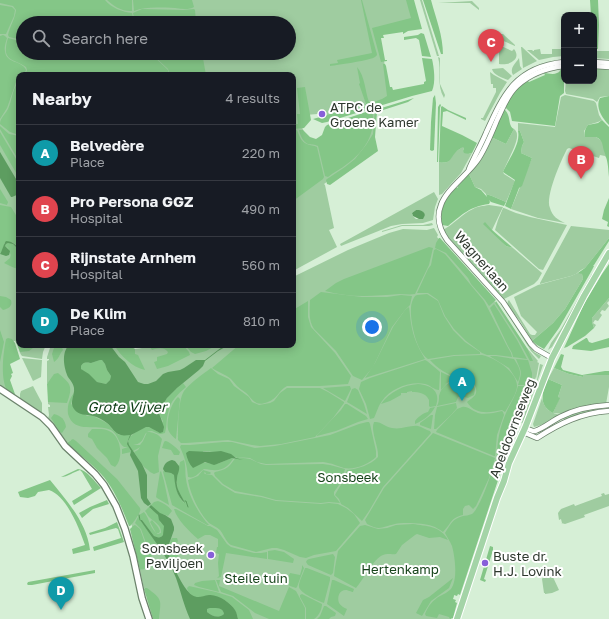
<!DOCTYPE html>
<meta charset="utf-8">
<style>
:root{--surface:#171b24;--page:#242831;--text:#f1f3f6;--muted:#9ea1a6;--line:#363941;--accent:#875fd9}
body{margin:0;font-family:"Golos Text",sans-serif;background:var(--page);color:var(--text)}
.controls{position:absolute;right:12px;top:12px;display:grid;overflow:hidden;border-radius:8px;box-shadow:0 2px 10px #0003}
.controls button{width:36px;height:36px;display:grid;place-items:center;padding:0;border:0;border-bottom:1px solid var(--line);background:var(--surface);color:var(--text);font:20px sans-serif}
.you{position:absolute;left:372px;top:327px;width:14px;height:14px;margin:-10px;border:3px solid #fff;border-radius:50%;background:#1a73e8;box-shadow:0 0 0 6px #1a73e833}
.badge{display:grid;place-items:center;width:26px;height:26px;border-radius:50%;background:var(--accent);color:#fff;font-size:13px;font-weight:700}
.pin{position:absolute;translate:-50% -33px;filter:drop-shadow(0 1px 2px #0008)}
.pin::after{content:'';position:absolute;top:21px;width:14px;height:12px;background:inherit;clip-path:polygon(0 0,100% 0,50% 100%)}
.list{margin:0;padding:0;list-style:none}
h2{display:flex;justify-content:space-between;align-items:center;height:52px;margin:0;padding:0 16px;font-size:17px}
h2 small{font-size:13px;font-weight:400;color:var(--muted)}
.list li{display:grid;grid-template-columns:26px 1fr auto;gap:12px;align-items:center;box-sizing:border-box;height:56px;padding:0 16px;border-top:1px solid var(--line)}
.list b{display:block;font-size:15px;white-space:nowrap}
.list p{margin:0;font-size:13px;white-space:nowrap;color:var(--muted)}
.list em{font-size:13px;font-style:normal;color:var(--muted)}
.icon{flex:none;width:22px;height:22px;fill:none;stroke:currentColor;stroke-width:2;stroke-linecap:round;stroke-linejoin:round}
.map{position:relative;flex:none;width:609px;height:619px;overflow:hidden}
.search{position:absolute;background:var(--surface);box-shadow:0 2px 10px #0003;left:16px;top:16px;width:280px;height:44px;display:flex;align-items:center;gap:10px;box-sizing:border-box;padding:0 14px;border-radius:22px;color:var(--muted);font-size:15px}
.panel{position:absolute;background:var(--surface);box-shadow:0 2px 10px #0003;left:16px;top:72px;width:280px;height:276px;border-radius:8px}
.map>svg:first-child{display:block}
</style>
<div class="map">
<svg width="609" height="619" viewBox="0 0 609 619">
<rect width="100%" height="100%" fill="#d6efd6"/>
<!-- green -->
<g fill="#9fcca0" fill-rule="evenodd">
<path d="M0 0H412L418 18 378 28 391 99 325 119 317 114 306 115 299 125H293V75H19V345H46L43 352 42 359 22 356C18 352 20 345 15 341H9L8 393 0 386ZM23 23H289V53H23Z"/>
<polygon points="420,0 422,0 439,56 437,56"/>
<polygon points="472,1 479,8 479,10 470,3 438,3"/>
<polygon points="499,34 503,34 515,45 515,46 499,39 497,37"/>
<path d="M499 45 512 51 514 49C522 59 509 66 499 64Z"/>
<polygon points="521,47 522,47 537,61 523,68"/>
<polygon points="540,49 541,54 552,54 552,49 564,49 564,56 553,57 539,60 527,50 532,50 533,51 534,51 534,50"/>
<polygon points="594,51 609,51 609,59 594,58"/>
<path d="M438 57 440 58V84L445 95 444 98C436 85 442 71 438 57Z"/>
<path d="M519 58 520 66 522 69 513 75C509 68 516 63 519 58Z"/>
<polygon points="594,67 609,68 609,96 600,97 597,102 593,99 566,94 565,91 566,81 594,81"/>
<path d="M503 68 512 76 508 80C503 78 493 75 492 69Z"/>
<polygon points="490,72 494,75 507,82 500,93 485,121 481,119 481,118 483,118 496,92 496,88 493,88 493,84 491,84"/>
<path d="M565 95 594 101 596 103 599 115 602 120 598 122 588 125 584 131 585 137H596L602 141 608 160 605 156 600 155 599 158 569 148 567 149C561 161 545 196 550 208 552 216 558 220 565 223L538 218 511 209 532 158 521 153 522 146 524 142 520 131H518V123L555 127 561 97Z"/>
<polygon points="377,109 374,134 363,155 324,184 325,185 334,228 329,230 337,247 293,271 293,128 302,127 307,141 320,139 331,125"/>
<path d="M514 129C516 131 517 132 517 135 518 144 506 163 503 172L504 174 515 181 506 202 492 196 486 194 481 189 475 187 469 174 491 137 506 144Z"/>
<path d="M462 147H464V148L463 151 468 154 472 153 461 173 442 194 439 195V162C453 164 448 158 456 151 458 150 460 149 462 147Z"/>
<path d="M434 192 438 199 435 207 433 220 423 223 402 224 391 226 341 246 340 244ZM416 210 422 211 425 215 421 219H416L413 216 412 213Z"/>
<path d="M489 205 503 207 492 230 485 222 506 246 513 248 542 273 538 280 534 284 504 299H503L447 236 443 230C454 224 462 214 473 209 478 206 483 206 489 205Z"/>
<polygon points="503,208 504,208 516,213 530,217 567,225 543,270 539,269 495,230 498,220"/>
<polygon points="432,223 433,225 429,226 402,226 382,232 382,231 402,225 423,225"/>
<polygon points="571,226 609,230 609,238 585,268 581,270 576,274 571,276 540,284 540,283"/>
<path d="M434 228 438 235 437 237 493 299 527 350V348L538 361 537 362 539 363 536 379V377L531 391 514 433 493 493 455 593 452 601 451 619H155L145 588 144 589 140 570 142 569 128 510 110 475 71 440 67 443 48 419 49 415 48 407H50V405L48 404V402H50L49 382 47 384V361L49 360V359H47V357L51 345H125C133 352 143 348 152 345H293V277L348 250 389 233 403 229 427 230Z"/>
<polygon points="580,272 582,274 583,279 565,309 553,323 532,341 520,321 507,305 508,301 509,300 530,334 532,335 535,335 537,332 521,316 514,297 538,285 571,276"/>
<polygon points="592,274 592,278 552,347 548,350 551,343 561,329"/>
<polygon points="609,298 609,301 607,303 609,306 605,311 602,310 600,313 602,315 598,321 595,320 593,323 596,325 594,328 592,322 592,318"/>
<polygon points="502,305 531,348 534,352 541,356 539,359 531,351"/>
<polygon points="22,358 42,360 41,377 33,381"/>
<polygon points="540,364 543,365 523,423 521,422 536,385"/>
<polygon points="554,368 569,374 583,377 583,375 609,375 609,387 606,404 564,414 553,413 559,399 558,397 562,385 548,379"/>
<polygon points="33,386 42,403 42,413 41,412 40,413 20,400 20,394 21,391"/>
<path d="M542 398C544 409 551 414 562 415L544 424 534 427 533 424Z"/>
<polygon points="601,407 603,410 583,413 565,420 563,417 586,410"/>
<polygon points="604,493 605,495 609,494 609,506 584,515 585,517 565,524 561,523 562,523 561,519 559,520 558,513 561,509 574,504 575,506 602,496 601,494"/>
<polygon points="551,574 552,575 559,590 552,593 545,594 545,593 544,593 542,579 544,576"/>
</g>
<!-- forest -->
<g fill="#84c687">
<path d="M0 0H105C111 8 123 12 132 13L134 23H23V40L9 37 8 35C10 26 15 19 16 10L13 6 0 3Z"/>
<path d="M107 0H132V11C123 12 113 6 107 0Z"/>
<path d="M133 0H192L194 7C189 10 182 9 175 8 162 8 146 6 134 11Z"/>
<path d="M361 0H362L376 51C377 54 378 55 375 57 372 60 338 65 330 66V64L338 63 337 60 372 53Z"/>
<polygon points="406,0 414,0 422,29 408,31 403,34 403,32 383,35 384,38 381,38 385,60 387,60 387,61 381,62 372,28 411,18"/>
<path d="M423 0H431C436 19 443 35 443 55V54H441L442 57Z"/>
<polygon points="590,0 598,0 599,25 598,49 594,49 594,15 591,15"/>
<polygon points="0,5 12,7 15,10 14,16 6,34 0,34"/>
<polygon points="142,9 183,10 194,9 195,10 196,23 135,23 133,13"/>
<polygon points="421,33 424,34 431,57 422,56 419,40 416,38 404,40 404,37 418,35"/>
<path d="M3 35 5 36 7 38C6 42 4 47 5 51 6 64 22 60 26 70L24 75H19V80L16 82 15 85 7 108 0 119V36Z"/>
<path d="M8 38 23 42V53H150L168 70 169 75H25L27 70 26 67C19 61 4 61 6 48 6 45 7 41 8 38Z"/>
<polygon points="151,53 202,53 206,75 170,75 168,69"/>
<path d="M422 58 432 59C434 68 436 82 432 91L412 96 327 122 322 123 313 119 366 104 359 84 360 83 357 67C365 76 365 91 369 102L371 103 382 99 387 96 383 64H385L386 66 390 87H392L393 90 424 84V82L426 81Z"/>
<path d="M564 68V93L560 96 555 126 512 121 510 112 505 107C511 97 517 86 528 81L529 82 545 75 544 73C548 73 553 75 557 73 561 72 559 69 564 68Z"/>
<path d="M19 81V135L10 132 0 124C0 118 5 115 8 109 12 101 12 89 19 81Z"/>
<polygon points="305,87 311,120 304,128 293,129 293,124 298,124 297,114 300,114 297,88"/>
<polygon points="435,95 436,103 434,150 432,151 430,150 431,122 433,98"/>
<path d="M609 96V125C602 118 595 107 600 98Z"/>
<polygon points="414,98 408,102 377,112 375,137 378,151 330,185 327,184 326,180 327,179 345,167 355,159 366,145 373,134 375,110"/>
<polygon points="440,104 441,105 440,108 438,162 437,162 438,107"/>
<path d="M442 106 448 110 466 118V120L447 111 443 112 442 126 462 135 477 143 472 153 468 154 464 153 463 151 464 148 463 147C460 149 457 150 455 153 449 160 451 164 439 162L441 107Z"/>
<path d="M504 109C512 116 507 125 514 129L506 144 491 137Z"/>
<path d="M372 110C377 133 364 152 347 164 341 169 334 172 328 177L325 176 318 146C314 144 312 145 308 144 303 142 300 135 299 130H303L310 137 316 139 322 135 325 127 327 125Z"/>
<path d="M602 120 609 127V177C608 166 608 161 604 151 602 144 603 140 596 137H585C584 132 585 129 588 125L598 123Z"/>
<polygon points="0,126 9,134 19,136 19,161 0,129"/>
<path d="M297 130C299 135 301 142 307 144 310 146 314 145 317 147L324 177 323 179 293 201V131Z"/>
<path d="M518 131H520L524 142 522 146 521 153 532 158 522 186 519 188 511 209 505 206 515 180 503 172C508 160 521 144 518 131Z"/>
<polygon points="0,132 19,164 19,178 0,145"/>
<path d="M469 174 475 187 481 190 487 197 486 194 492 196 506 202 504 206 491 202 489 200 490 202 489 204C469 207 463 214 448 226L442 225C440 208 444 200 456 188H457L458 187V186Z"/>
<polygon points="0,189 8,202 7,205 0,203"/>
<polygon points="609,198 609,227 607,226 608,222 602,219 604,210"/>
<polygon points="0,205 11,207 19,220 19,240 16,245 12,242 4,243 4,246 0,254"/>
<polygon points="485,222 492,230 513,248 506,246 483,224"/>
<polygon points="439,238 440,238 496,300 489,306 485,300 471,284 468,278 446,253 435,248 436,243"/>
<polygon points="609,238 609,241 594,265 593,266 594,266 592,270 559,328 544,349 537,345 532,341 553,323 565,309 583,279 582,274 578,273 585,268"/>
<path d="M8 243H12L15 246 11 252 15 246 19 250V269C13 268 9 265 4 263L10 258 11 253 10 255 8 248 5 246 6 244Z"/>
<path d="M429 247 433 248 429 265 415 294C410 295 404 294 399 294 374 296 349 298 325 291L336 283 344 279Z"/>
<polygon points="436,249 445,254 484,301 507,346 511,353 512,357 496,355 487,355 482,353 466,341 454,329 445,316 438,300 428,293 417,293 428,269 431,265 434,250"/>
<polygon points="609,264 609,298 592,318 592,322 594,328 585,336 567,347 564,348 584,304 602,274"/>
<path d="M321 292 362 297H387L401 295 412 296 410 305 405 310 392 327 373 367 362 380 353 376 336 351 314 329C308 320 310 310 310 300Z"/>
<path d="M427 294 438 301 444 316 453 330 465 342 480 352V354L454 355 428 359C416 351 410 321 411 308 411 303 413 299 415 296L417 295Z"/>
<path d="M0 296 6 297 11 300C13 306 8 309 3 310L0 307Z"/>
<path d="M308 301V317L311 327 335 353 351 376 348 384 320 386H287C279 390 277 399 268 402 258 406 255 403 249 396 246 392 241 390 237 386 235 384 233 381 231 379 225 374 218 372 212 368L239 345H293V310Z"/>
<polygon points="496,301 527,348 533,361 530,361 518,339 495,303"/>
<polygon points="494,304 517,340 527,359 513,357 512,353 508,346 490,308"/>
<path d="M409 307C410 313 410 318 411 323 413 337 418 347 425 359L365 378 375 363 393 327 405 310Z"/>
<polygon points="0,330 4,342 0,362"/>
<path d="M8 338 12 339 15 343 20 359 10 364 13 373 11 374 12 376 10 380 16 397C13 395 10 394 8 392 0 380 3 354 6 339Z"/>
<polygon points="586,338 587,338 589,342 592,343 609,338 609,347 591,351 572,349 573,346"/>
<polygon points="19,341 19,345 37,345 29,351 20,352 16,342"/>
<path d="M55 345H61L63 350C59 354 60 358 54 362L52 354Z"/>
<path d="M114 345H128L135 349V354L138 355 145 370C132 367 121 356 114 345Z"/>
<path d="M151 345H183L189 352 190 355 168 366 157 369 154 362 157 361V357L167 354 168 352C164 347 158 348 152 350L150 347Z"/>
<polygon points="185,345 217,345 206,351 195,354 191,352"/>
<polygon points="561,354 564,355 561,367 563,370 582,375 605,371 609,371 609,375 583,375 583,377 569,374 554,368"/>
<path d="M482 355C494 357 518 372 517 387 516 395 509 405 505 412L502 410C489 413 475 415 467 402 470 399 475 397 476 393 477 389 475 384 472 382 468 378 464 379 459 378 449 376 437 368 430 360L454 356Z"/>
<path d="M490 356H496L514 359C520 369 522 371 518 382L509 368 491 357Z"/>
<path d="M516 359 528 360 532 373V385H518C523 370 521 372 516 359Z"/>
<path d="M100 360H102L105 364 107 370 111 376 110 380 106 384 97 382 81 369V366C84 361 86 363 91 363 94 362 97 361 100 360Z"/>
<path d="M425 360 427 361 439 371 440 372 439 390C434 390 430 385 425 384 410 381 390 389 382 401 378 406 377 412 374 418L370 419 366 404 359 389 361 382 370 378Z"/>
<path d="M211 368 218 374 229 379 234 386 249 397 252 402 259 405 270 403 274 401 280 393 287 388H320L328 392 344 402V403L333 418 315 437 281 444 260 446 252 445 228 440 186 443H181L178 440C178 428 178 400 184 391 190 383 203 374 211 368Z"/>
<polygon points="441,372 456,379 447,383 441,390"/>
<path d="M58 373C71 384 73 386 67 403L48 402 47 384 54 374Z"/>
<path d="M460 379C467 380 472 382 475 389L474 395 468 398 461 396 458 397 456 402 437 406C439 402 439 399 439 396 441 386 451 380 460 379Z"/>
<path d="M548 379 562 385 558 397 560 398 553 413C538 405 542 392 548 379Z"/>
<path d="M183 383 186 387C178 394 170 401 168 413 166 420 167 426 165 433L161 434C158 434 155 432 152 431 141 430 148 443 133 445H140L143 441 147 432C154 432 158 434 162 439L158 456 159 472 154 474 150 472 148 470 144 467 134 452 138 450 140 447 137 449 133 451C129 448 126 442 130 437L129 438 127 442 131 452 122 454V449L128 447H124C118 443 118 434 111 430 98 423 74 435 68 414 67 406 69 399 74 393L71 404 87 416H93L103 421 108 424 114 431 119 435H130L131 436C134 433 143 426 148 427 152 427 155 430 158 432L163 421C161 418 159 414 159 411 160 403 177 388 183 383Z"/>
<path d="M418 384C432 385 441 392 436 406L430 407 429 406V400C426 393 419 392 412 392V391L407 392V393H401V395L390 401 381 404C389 392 404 385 418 384Z"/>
<polygon points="349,386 350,386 351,389 345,401 323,388"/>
<path d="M518 386H530L532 388V391L504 460 497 458V456C497 441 500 427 506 413 510 404 516 395 518 386Z"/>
<polygon points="355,388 358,390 364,404 367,414 347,402 352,389"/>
<path d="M178 397 180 399 176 439C173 437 169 433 168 429 166 420 171 403 178 397Z"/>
<polygon points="456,403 457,408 451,415 436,429 434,429 435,415 437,407"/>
<polygon points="345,404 347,404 366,416 368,419 358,422 336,431 317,436 317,435 341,410"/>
<path d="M435 407C431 415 424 420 415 424V421C418 417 423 413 428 412L430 408Z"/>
<path d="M462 407C468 406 472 411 478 413 485 415 494 413 502 411L503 412 504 415 497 435 495 456H494L436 432 437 430 457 409Z"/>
<path d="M54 414C61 416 65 419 66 427L62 433 60 432 51 418Z"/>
<polygon points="431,415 433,415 431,429 420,425 420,423"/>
<path d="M367 422H369L370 424 376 451V457C369 464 355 470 344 468 341 467 338 466 335 465 331 463 327 463 323 462L266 464 257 462 250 458 237 457H235C222 449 217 453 203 451V463C208 462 211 465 215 464 222 464 227 458 234 458 231 461 230 464 227 466 220 472 212 470 204 469 198 473 195 479 188 477 187 465 185 458 180 447L181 445H190L223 442H232L255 448 275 446 330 435 359 424Z"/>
<path d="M374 422C381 421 385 427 392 428 401 430 410 425 418 426 422 427 426 430 430 431L431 433 383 487 369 511 362 521 348 508 341 504 339 499 335 495 336 493 342 483 347 470C357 469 371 465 378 457 379 447 370 431 374 422Z"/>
<path d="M92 429C98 429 105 428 111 432 121 438 124 459 115 467L111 465 107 458 97 448 92 439 88 437V434Z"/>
<path d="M433 433 495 458 489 478 476 506 473 509 469 505 465 506 463 509V515C450 518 452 523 443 532 440 530 436 527 432 526 425 523 402 522 395 524 382 527 380 531 367 524L365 520 384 488Z"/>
<path d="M73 439 76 441 117 479 140 508C140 509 141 510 140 511 140 513 132 525 130 526H129C122 508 114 488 101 474 91 463 78 454 67 443L71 440Z"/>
<path d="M165 441C169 441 178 449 180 452L179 455H174L171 450 162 448 164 442Z"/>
<path d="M237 457 250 459 261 464 266 465 323 464 330 465 345 469 341 482 334 492V495L338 500 340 503 329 502 321 503 276 500 262 496 235 491 223 484 215 476 214 473 215 472C219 471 224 470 228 467 231 465 233 460 237 457Z"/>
<path d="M496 459 504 462 460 595 458 594 457 596 454 595 453 599 456 600 455 602 457 603 453 618 450 619 449 617 439 614 437 618 426 616 425 614C428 606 433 600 440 596 444 594 448 592 451 589 458 579 455 557 452 546 450 541 447 537 445 533 451 524 452 519 463 516 465 516 469 515 472 514 481 507 492 471 496 459Z"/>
<path d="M184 460C186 467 185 473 186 479 188 495 198 513 209 525H207L172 505 163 472 164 470 165 472 171 473 174 475C176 487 176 494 184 503V501L179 493 177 485V477L180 462Z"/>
<path d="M78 469C87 470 95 482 101 488L74 505 72 501 92 489 82 472 80 470C73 472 68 477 61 477Z"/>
<path d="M203 470 210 472 211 473 210 474H206L205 472 204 473 205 474 212 475 222 485 235 493 261 497 276 501 321 504 329 503 338 504 346 508 354 514 360 523 336 551 314 555 306 558 300 557 284 550 277 548H272L256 552 231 545C226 542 224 535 220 530 217 527 212 525 209 523 199 513 190 493 188 480L198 476Z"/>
<polygon points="161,471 164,481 169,505 157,498 156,497 160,472"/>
<path d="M50 480C67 501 87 523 90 550L73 554 72 549 85 545C79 528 67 496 49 490L38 492 35 496 28 498 20 497 18 492Z"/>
<polygon points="107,500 109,504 93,509 82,518 79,513 90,507"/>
<path d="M158 501C163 503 169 506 172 511L168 516 163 514H160L151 505 154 502Z"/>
<path d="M149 507C151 510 155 511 157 514 159 516 159 520 161 523 162 523 163 524 164 525 167 532 162 541 154 536L142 520H140L156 542V546L154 547 150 548 146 543 141 529 135 523 139 515 144 512C150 519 150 530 158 534L161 533C162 525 154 522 149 517 147 515 147 513 145 511Z"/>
<path d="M174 509H176L208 526H210L217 530 227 544 231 547 254 553H261L267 552V559L226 553 221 577 217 578 219 576 218 563 219 554 216 553 217 547H218V539L210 535H205L198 539C190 532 177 520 174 509Z"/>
<polygon points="152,520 158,527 160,531 159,533 156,533 150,522"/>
<polygon points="117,522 124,542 94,551 93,547 121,538 118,529 116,528 90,535 89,533 105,528"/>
<path d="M413 524C426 526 441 526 448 540L440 537 429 538 417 534 415 535 402 545 396 554C391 555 387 553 383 555 374 558 363 580 356 588L334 576 335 567 338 551 360 526 365 525 378 529 387 528 396 525Z"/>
<path d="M135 525 140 529 145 543 152 554C150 562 150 569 140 570L130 529 133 526Z"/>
<path d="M172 538H177L178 541C177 543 176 544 176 546 175 552 182 554 175 559L170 558C167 549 168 546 172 538Z"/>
<polygon points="490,546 493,547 493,550 484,579 486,580 485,582 480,580"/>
<polygon points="275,550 284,552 294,559 293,563 268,559 268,551"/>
<polygon points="333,554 335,557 333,573 331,575 308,565 306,562 307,560 309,559"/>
<polygon points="302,565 304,568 297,587 296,588 290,586 283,580 284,578 285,577 288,578 290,573 300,575 302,568"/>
<path d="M305 568H307L330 577V580L324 603C318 601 300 593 299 587 298 583 304 572 305 568Z"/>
<polygon points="95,570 95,573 32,585 28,585 27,584 28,582"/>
<polygon points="453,578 449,588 431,601 422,616 416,613 423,600 429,597"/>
<polygon points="215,580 219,592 199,587 194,585 195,583 202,581"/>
<polygon points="216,580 220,580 219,586 279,611 289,587 296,591 305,608 305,619 269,619 255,613 233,596 221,592"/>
<path d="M332 580H334L354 589 353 592C352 592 347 590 346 590 339 590 337 597 339 603 341 606 344 608 347 609L344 616 327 604Z"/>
<path d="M189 586 216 592 232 597 249 610 253 619H238C236 606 224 597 211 596 207 595 203 598 199 598 193 597 188 593 187 588Z"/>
<path d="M145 588H147C163 600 161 599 159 619H153L144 589Z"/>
<path d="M302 594 322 604C322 609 319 616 314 619H306V608L300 597V595Z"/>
<polygon points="324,606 326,606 336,613 335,616 331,617 329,619 317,619 320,616"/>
<path d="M210 608C216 608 223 607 224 614 218 619 212 616 207 612V609Z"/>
</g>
<!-- water -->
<g fill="#5d9d60" fill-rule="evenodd">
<polygon points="0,152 19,184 19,194 12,197 11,197 0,178"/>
<path d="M416 210C420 210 423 210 425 215L423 219H419L413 216 412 213Z"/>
<path d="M6 241C12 241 17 245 19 250L13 244 8 243 6 244 5 246 10 251 9 255 6 256 0 254C2 251 4 243 6 241Z"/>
<path d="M69 345H110L119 357 125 362 138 382 144 384H148L156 381 163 374 168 372 180 370 184 368 196 360H205L222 347 226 345H229L218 351 205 361 203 366 199 370 177 388 167 398 160 409 159 413 164 427 163 432 160 433 149 427H146L131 435 128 441 129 445 142 464 147 475V498L151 504 148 506 144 503 141 498 138 471 130 455 131 451 127 444 128 440 130 435C127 435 124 436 121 435 115 434 112 427 107 423 103 420 98 417 93 416 86 414 79 416 74 409 69 402 75 395 74 388 73 383 71 381 68 377 64 368 61 353 69 345ZM100 360H102L105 364 107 370 111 376 110 380 106 384 97 382 89 374 81 369V366C84 361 86 363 91 363 94 362 97 361 100 360Z"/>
<path d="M189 451 210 452 221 451 231 454 236 458 243 460 232 458 217 464 214 465 205 462 193 468C189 464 187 458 186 453Z"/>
<path d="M172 460 175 461 179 466C180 471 177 474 177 479 175 488 182 496 185 503 176 496 175 485 174 475L171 473 165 472 163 469C164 464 167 461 172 460Z"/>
<path d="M151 505 160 513 165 515 171 519 174 527V530L168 547V552C171 562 183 589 192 595 198 599 202 596 209 595 218 594 231 603 235 610 237 613 237 616 238 619H190C184 606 181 592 176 578 168 557 153 539 140 520H142L154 536C158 538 161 538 163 535L164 526 159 520 158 515 149 507ZM210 608C216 608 223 607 224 614 218 619 212 616 207 612V609Z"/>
</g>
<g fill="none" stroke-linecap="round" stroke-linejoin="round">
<!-- stream -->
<g stroke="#5d9d60" stroke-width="1">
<polyline points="185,501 186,501 188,507"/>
<polyline points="139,515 140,520"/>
</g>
<!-- tertiary casing -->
<g stroke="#6c836c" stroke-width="6">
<g id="tertiary">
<polyline points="594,62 609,63"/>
<polyline points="594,66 609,67"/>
<path d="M469 169C474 157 481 145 486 133 504 93 516 67 564 62"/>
<path d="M552 358 536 349 531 344 503 302 447 240C440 230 436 217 441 205 446 190 467 175 477 161 485 150 492 132 497 120 503 108 507 95 517 86 530 74 547 68 564 66"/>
<path d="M525 428 533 431H535C544 428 552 421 560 417 575 409 592 406 609 405"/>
<path d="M523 432 537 438C560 423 581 413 609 411"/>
</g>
</g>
<!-- secondary casing -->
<g stroke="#6c836c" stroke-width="8">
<polyline id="secondary" points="0,389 42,417 51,426 65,446 95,474 104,485 116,506 125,529 133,556 142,598 149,619"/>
</g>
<!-- primary casing -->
<g stroke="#fff" stroke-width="8">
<polyline id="primary" points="457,619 497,498 504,481 509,463 525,428 552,358 584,296 609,253"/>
</g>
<!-- tertiary -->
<use href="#tertiary" stroke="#fff" stroke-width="4.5"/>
<!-- secondary -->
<use href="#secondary" stroke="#fff" stroke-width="5.5"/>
<!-- primary -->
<use href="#primary" stroke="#a4d4a7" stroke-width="6"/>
</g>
<!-- markers -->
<g fill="#875fd9" stroke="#fff" stroke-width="1.5">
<circle cx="322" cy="114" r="4"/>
<circle cx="211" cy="555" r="4"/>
<circle cx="485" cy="563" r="4"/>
</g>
<g text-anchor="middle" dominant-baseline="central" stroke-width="4" stroke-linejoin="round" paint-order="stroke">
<!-- poi labels -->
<g font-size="13" fill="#2e382e" stroke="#fff" text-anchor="start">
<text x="330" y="107">ATPC de<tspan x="330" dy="15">Groene Kamer</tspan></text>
<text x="203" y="548" text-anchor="end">Sonsbeek<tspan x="203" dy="15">Paviljoen</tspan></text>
<text x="493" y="556">Buste dr.<tspan x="493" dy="15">H.J. Lovink</tspan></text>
</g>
<!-- street labels -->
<g font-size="13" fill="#2e382e" stroke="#fff">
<text transform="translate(482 261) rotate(49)">Wagnerlaan</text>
<text transform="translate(512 428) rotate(-69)">Apeldoornseweg</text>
</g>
<!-- park labels -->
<g font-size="13" fill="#18451c" stroke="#fff">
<text x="348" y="477">Sonsbeek</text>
<text x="400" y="569">Hertenkamp</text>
<text x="256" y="578">Steile tuin</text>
</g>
<!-- water labels -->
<g font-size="14" font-style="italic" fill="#0b3b12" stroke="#fff">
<text x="127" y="406">Grote Vijver</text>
</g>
</g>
</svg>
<div class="controls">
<button>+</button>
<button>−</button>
</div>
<div class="you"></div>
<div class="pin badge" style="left:462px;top:401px;background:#0f9aa8">A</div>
<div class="pin badge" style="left:581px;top:179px;background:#e0444e">B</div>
<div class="pin badge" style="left:491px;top:62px;background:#e0444e">C</div>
<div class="pin badge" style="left:61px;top:610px;background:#0f9aa8">D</div>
<div class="search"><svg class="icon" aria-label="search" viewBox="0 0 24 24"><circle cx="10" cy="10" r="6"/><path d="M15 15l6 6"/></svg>Search here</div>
<section class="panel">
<h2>Nearby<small>4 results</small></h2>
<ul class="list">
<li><span class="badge" style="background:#0f9aa8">A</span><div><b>Belvedère</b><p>Place</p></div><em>220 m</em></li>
<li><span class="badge" style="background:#e0444e">B</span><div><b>Pro Persona GGZ</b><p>Hospital</p></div><em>490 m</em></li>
<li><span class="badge" style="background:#e0444e">C</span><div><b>Rijnstate Arnhem</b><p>Hospital</p></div><em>560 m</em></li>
<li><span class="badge" style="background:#0f9aa8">D</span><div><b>De Klim</b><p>Place</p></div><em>810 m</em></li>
</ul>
</section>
</div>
